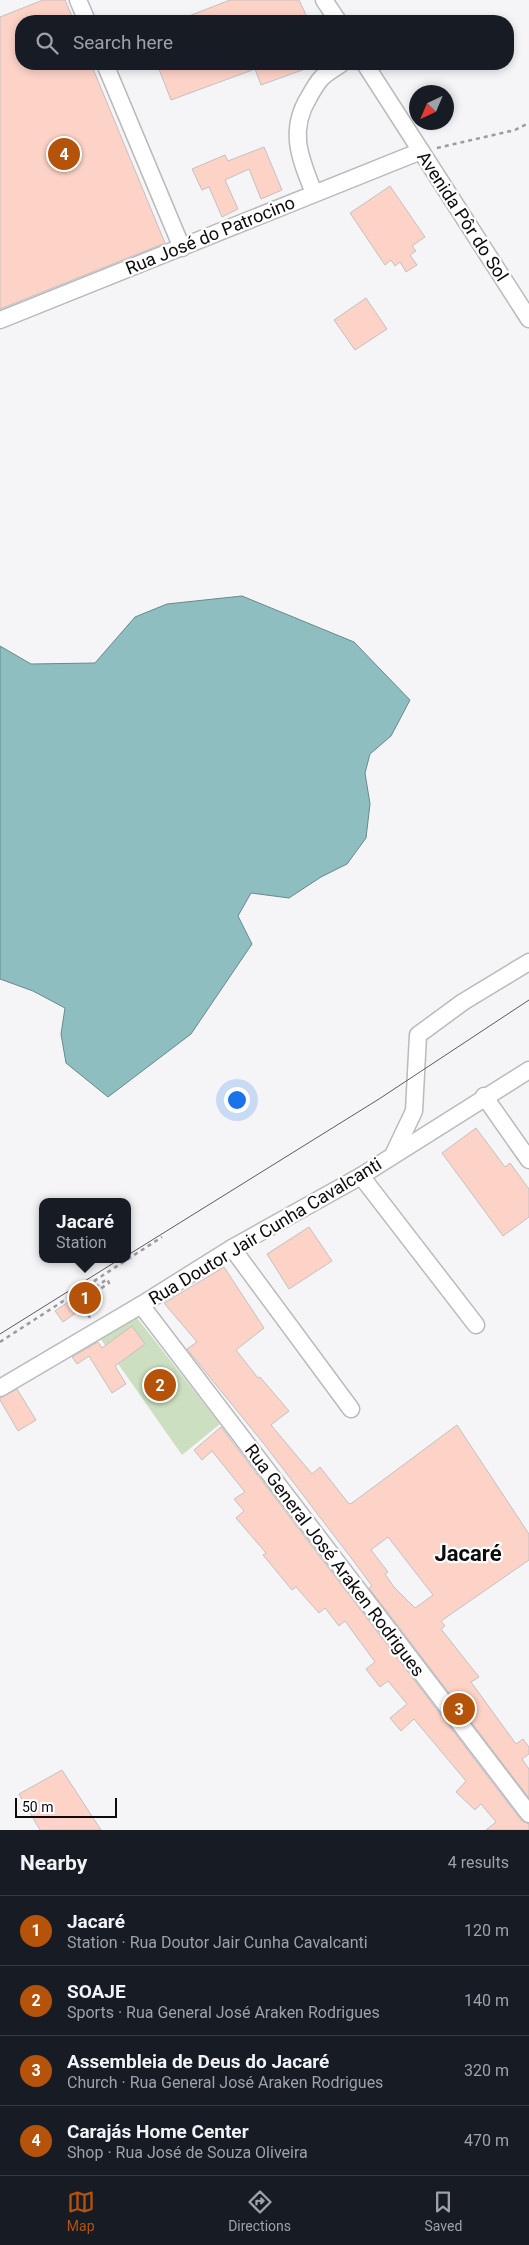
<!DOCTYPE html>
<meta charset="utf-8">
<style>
:root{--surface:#171b24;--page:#242831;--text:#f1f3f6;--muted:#9ea1a6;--line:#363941;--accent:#b45309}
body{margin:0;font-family:Roboto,sans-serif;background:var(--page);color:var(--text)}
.compass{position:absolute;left:409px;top:85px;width:45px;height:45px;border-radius:50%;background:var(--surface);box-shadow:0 2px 8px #0003;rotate:224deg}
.scale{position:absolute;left:15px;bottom:12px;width:102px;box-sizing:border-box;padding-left:5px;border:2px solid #0c0c0d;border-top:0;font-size:14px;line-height:18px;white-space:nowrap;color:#0c0c0d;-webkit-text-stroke:4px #fff;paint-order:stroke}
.you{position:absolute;left:236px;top:1099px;width:18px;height:18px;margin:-12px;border:4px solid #fff;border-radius:50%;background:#1a73e8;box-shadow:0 0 0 8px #1a73e833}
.badge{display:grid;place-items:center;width:32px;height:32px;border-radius:50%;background:var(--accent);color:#fff;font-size:16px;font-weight:700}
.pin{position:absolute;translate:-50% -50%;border:2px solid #fff;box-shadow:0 1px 5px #0006}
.popup{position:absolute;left:39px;top:1198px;width:92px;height:65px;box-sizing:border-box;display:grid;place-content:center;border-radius:10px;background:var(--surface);filter:drop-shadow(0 1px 4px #0005);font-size:16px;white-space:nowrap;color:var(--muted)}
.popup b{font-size:19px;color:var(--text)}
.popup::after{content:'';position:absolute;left:50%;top:100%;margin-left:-10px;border:10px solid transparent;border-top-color:var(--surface)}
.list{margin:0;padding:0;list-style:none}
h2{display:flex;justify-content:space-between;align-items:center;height:65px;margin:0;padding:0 20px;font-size:21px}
h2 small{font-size:16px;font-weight:400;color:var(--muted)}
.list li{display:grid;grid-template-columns:32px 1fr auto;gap:15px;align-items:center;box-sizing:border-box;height:70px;padding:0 20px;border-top:1px solid var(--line)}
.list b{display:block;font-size:19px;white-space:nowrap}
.list p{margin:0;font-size:16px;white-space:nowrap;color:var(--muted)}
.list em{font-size:16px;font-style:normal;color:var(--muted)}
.icon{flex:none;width:28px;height:28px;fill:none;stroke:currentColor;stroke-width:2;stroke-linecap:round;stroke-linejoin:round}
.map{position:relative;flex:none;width:529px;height:1830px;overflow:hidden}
.search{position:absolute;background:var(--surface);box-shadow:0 2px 8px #0003;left:15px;right:15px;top:15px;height:55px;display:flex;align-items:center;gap:12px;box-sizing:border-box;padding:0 18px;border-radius:20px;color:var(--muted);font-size:19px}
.sheet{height:345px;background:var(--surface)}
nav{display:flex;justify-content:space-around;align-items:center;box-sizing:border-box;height:70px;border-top:1px solid var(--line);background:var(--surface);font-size:14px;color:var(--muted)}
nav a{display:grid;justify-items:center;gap:2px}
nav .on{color:var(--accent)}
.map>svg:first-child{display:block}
</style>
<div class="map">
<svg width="529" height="1830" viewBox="0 0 529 1830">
<rect width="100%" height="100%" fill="#f5f5f8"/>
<!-- green -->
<polygon fill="#ccdfc1" points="137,1318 220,1424 182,1455 100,1338"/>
<!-- water -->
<polygon fill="#8fbec1" stroke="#68898b" points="242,596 354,642 410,700 391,736 370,754 365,773 370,804 366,838 347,864 321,877 289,898 251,893 238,916 252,944 191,1034 108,1097 66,1063 61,1034 65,1008 33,991 0,979 0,646 31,664 95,663 135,617 167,604"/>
<!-- building -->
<g fill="#fdd3c8" stroke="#c4c0bf" fill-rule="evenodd">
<polygon points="43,0 65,0 74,21 21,21 21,64 91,64 165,243 0,309 0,17"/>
<polygon points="230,0 299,0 309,21 176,21"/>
<polygon points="157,64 315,64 316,65 261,85 255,69 171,100"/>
<polygon points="264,147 282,190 261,199 249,169 225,180 238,209 222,217 209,187 202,190 192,169 225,155 228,161"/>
<polygon points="390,186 425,237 412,246 416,251 410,255 417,265 406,272 400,262 395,266 391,260 385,265 350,213"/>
<polygon points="366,298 387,329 355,350 334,320"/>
<polygon points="476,1128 505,1167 510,1163 529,1189 529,1217 503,1236 442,1153"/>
<polygon points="309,1227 332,1261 289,1289 267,1254"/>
<path d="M224 1267 264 1328 236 1350 258 1378 260 1377 289 1411 271 1425 312 1474 320 1467 349 1504 352 1503 457 1425 529 1534V1560L441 1621 445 1626 441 1629 479 1677 471 1682 516 1744 523 1739 529 1747V1754L522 1759 529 1769V1798L369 1588 372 1586 355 1563 264 1444 187 1349 197 1342 164 1303ZM388 1537 433 1595 415 1608 394 1587 385 1574 388 1572 371 1550Z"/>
<polygon points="84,1291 91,1302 63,1322 55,1311"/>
<polygon points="132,1326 145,1344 115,1366 126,1384 112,1393 89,1356 77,1364 72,1357 98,1342 102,1348"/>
<polygon points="17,1389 36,1420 18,1431 0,1400 0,1398"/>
<polygon points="221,1427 521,1820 529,1824 529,1830 486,1830 496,1822 481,1804 475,1810 456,1792 466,1781 414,1719 401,1731 390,1718 407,1704 388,1681 380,1687 366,1669 375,1662 345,1621 339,1626 325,1608 319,1613 296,1587 292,1590 263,1555 266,1553 236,1518 244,1511 234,1499 245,1492 212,1451 202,1460 194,1450"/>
<polygon points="62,1770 101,1830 40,1830 19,1794"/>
</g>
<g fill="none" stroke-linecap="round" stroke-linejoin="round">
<!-- minor casing -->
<g stroke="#bababd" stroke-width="19">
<g id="minor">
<polyline points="78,0 87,21"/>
<polyline points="324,0 338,21"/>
<polyline points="105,64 182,248"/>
<polyline points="365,64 529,319"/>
<path d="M314 193C300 158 288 131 309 97 320 77 322 76 341 64"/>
<polyline points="0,320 421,151"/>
<polyline points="484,1096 529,1160"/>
<polyline points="394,1153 414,1111 418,1035 463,1002 529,962"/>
<polyline points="361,1176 476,1325"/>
<polyline points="232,1248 351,1409"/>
<polyline points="141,1305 529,1814"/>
<polyline points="0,1388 141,1305 232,1248 361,1176 529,1070"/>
</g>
</g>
<!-- path -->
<g stroke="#9b9b9d" stroke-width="2.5" stroke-dasharray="4 4" stroke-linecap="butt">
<polyline points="437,148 515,130 529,123"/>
<polyline points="85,1287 88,1293 107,1279 109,1283 88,1297"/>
<polyline points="83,1308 91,1319"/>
<polyline points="0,1342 162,1237"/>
</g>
<!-- minor -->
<use href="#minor" stroke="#fff" stroke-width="16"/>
<!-- tram -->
<g stroke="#5c5c5d" stroke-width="1">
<polyline points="128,1255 379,1099 529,1000"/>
<polyline points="0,1334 120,1259"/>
</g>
</g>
<g text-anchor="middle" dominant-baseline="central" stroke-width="4.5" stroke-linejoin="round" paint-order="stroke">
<!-- street labels -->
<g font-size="18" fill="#0c0c0d" stroke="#fff">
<text transform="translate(463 216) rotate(57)">Avenida Pôr do Sol</text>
<text transform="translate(210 235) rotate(-22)">Rua José do Patrocino</text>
<text transform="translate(265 1231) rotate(-31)">Rua Doutor Jair Cunha Cavalcanti</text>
<text transform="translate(335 1560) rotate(53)">Rua General José Araken Rodrigues</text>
</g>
<!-- district labels -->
<g font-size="22" font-weight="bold" fill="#0c0c0d" stroke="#fff">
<text x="468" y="1553">Jacaré</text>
</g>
</g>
</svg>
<svg class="compass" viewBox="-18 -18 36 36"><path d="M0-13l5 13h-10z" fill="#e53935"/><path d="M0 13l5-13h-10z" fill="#9ea1a6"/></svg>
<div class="scale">50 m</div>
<div class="you"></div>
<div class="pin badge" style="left:85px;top:1298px">1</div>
<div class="popup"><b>Jacaré</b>Station</div>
<div class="pin badge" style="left:160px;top:1385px">2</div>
<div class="pin badge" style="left:459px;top:1709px">3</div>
<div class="pin badge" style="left:64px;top:154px">4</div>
<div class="search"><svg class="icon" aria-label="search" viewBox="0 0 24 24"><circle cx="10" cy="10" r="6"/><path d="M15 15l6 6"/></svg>Search here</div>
</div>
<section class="sheet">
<h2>Nearby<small>4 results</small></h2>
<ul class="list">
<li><span class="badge">1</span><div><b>Jacaré</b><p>Station · Rua Doutor Jair Cunha Cavalcanti</p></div><em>120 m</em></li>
<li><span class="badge">2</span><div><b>SOAJE</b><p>Sports · Rua General José Araken Rodrigues</p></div><em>140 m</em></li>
<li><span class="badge">3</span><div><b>Assembleia de Deus do Jacaré</b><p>Church · Rua General José Araken Rodrigues</p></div><em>320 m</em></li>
<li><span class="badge">4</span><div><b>Carajás Home Center</b><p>Shop · Rua José de Souza Oliveira</p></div><em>470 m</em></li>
</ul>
</section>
<nav>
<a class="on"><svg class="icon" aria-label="map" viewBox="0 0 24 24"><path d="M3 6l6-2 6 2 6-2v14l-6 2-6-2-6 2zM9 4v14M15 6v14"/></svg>Map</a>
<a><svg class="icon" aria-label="directions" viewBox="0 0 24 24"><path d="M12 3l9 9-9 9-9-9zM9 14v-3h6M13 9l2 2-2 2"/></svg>Directions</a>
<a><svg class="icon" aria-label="saved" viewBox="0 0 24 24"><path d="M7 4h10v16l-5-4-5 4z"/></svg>Saved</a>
</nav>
